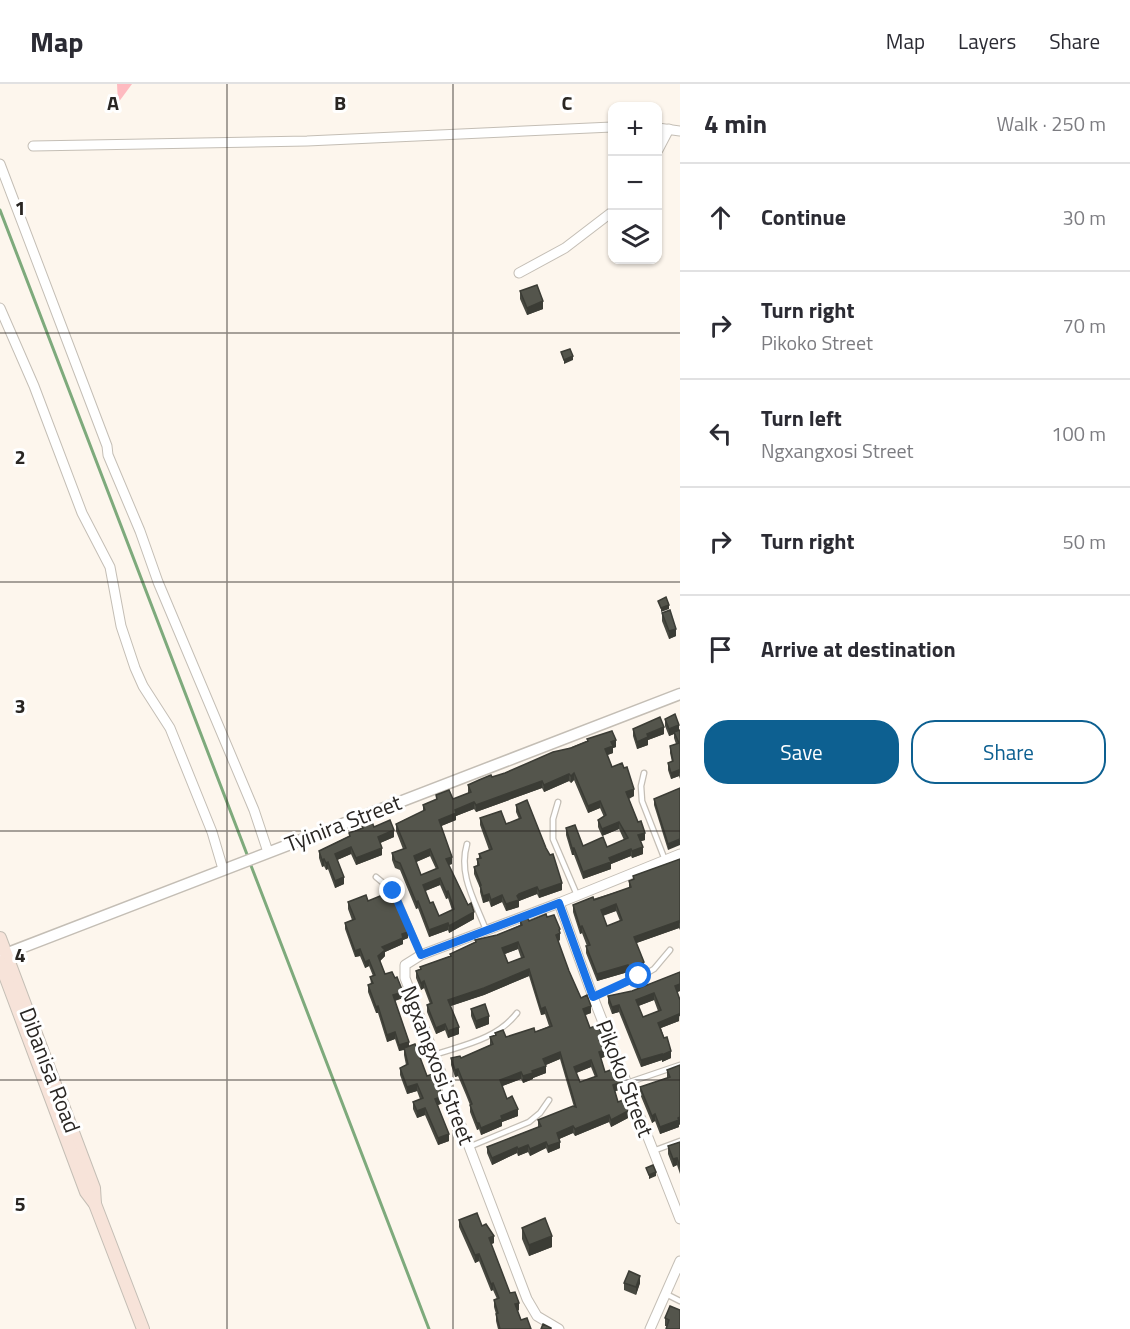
<!DOCTYPE html>
<meta charset="utf-8">
<style>
:root{--surface:#fff;--page:#f7f7f7;--text:#2b2b33;--muted:#7c7c81;--line:#e1e1e2;--accent:#0d6091}
body{margin:0;font-family:"Titillium Web",sans-serif;background:var(--page);color:var(--text)}
.controls{position:absolute;right:18px;top:18px;display:grid;overflow:hidden;border-radius:12px;box-shadow:0 2px 4px #0004}
.controls button{width:54px;height:54px;display:grid;place-items:center;padding:0;border:0;border-bottom:2px solid var(--line);background:var(--surface);color:var(--text);font:30px sans-serif}
.stop{position:absolute;width:18px;height:18px;margin:-14px;border:4px solid #1a73e8;border-radius:50%;background:#fff}
.stop.end{background:#1a73e8;border-color:#fff;box-shadow:0 2px 6px #0008}
.list{margin:0;padding:0;list-style:none}
h2{display:flex;justify-content:space-between;align-items:center;height:78px;margin:0;padding:0 24px;font-size:26px}
h2 small{font-size:20px;font-weight:400;color:var(--muted)}
.list li{display:grid;grid-template-columns:39px 1fr auto;gap:18px;align-items:center;box-sizing:border-box;height:108px;padding:0 24px;border-top:2px solid var(--line)}
.list b{display:block;font-size:22px;white-space:nowrap}
.list p{margin:0;font-size:20px;white-space:nowrap;color:var(--muted)}
.list em{font-size:20px;font-style:normal;color:var(--muted)}
.actions{display:flex;gap:12px;padding:18px 24px}
.actions a{flex:1;padding:14px 0;border:2px solid var(--accent);border-radius:24px;text-align:center;font-size:21px;color:var(--accent)}
.actions .main{background:var(--accent);color:#fff}
.icon{flex:none;width:33px;height:33px;fill:none;stroke:currentColor;stroke-width:2;stroke-linecap:round;stroke-linejoin:round}
.map{position:relative;flex:none;width:680px;height:1245px;overflow:hidden}
header{display:flex;align-items:center;gap:36px;box-sizing:border-box;height:84px;padding:0 30px;background:var(--surface);border-bottom:2px solid var(--line)}
header strong{font-size:28px}
nav{display:flex;gap:33px;margin-inline-start:auto;font-size:21px}
main{display:flex}
aside{flex:1;background:var(--surface)}
.map>svg:first-child{display:block}
</style>
<header>
<strong>Map</strong>
<nav><a>Map</a><a>Layers</a><a>Share</a></nav>
</header>
<main>
<div class="map">
<svg width="680" height="1245" viewBox="0 0 680 1245">
<rect width="100%" height="100%" fill="#fdf6ed"/>
<!-- green -->
<polygon fill="#febac0" points="117,0 132,0 118,19"/>
<g fill="none" stroke-linecap="round" stroke-linejoin="round">
<!-- stream -->
<g stroke="#7eaa7c" stroke-width="3">
<polyline points="0,126 248,773"/>
<polyline points="250,779 429,1245"/>
</g>
<!-- service casing -->
<g stroke="#c4beb5" stroke-width="7">
<g id="service">
<polyline points="644,689 641,702 642,717 665,776"/>
<polyline points="558,718 553,735 553,755 577,811"/>
<path d="M467 760C458 791 475 817 486 846"/>
<polyline points="376,793 393,807 397,814 421,871"/>
<polyline points="593,913 647,889 654,885 670,866"/>
<path d="M434 971C464 961 497 955 517 929"/>
<polyline points="627,999 680,981"/>
<polyline points="469,1063 529,1038 540,1029 549,1016"/>
<polyline points="653,1067 680,1057"/>
<polyline points="666,1210 680,1217"/>
</g>
</g>
<!-- minor casing -->
<g stroke="#c4beb5" stroke-width="11">
<g id="minor">
<polyline points="658,44 680,47"/>
<polyline points="33,62 307,57 612,43"/>
<polyline points="658,66 669,45"/>
<polyline points="0,80 107,362 108,371 140,447 158,498 254,726 268,768"/>
<polyline points="519,189 565,164 612,128"/>
<polyline points="0,224 34,302 82,429 110,483 121,542 135,584 143,602 170,644 212,748 223,785"/>
<polyline points="559,819 593,913 680,1135"/>
<polyline points="559,1245 537,1232 527,1215 405,894 405,881 421,871 559,819 680,770"/>
<polyline points="650,1245 680,1177"/>
</g>
</g>
<!-- tertiary casing -->
<g stroke="#c4beb5" stroke-width="13">
<polyline id="tertiary" points="0,872 680,610"/>
</g>
<!-- secondary casing -->
<g stroke="#c4beb5" stroke-width="14">
<g id="secondary">
<polyline points="0,854 94,1104 95,1120"/>
<polyline points="0,878 86,1108 95,1120 143,1245"/>
</g>
</g>
<!-- service -->
<use href="#service" stroke="#fff" stroke-width="4.5"/>
<!-- minor -->
<use href="#minor" stroke="#fff" stroke-width="9"/>
<!-- tertiary -->
<use href="#tertiary" stroke="#fff" stroke-width="10"/>
<!-- secondary -->
<use href="#secondary" stroke="#f7e3d9" stroke-width="12"/>
</g>
<!-- wall -->
<g fill="#484941" fill-rule="evenodd">
<polygon points="520,207 543,225 527,231 520,215"/>
<polygon points="662,529 676,552 669,555 662,537"/>
<polygon points="665,635 679,646 680,646 680,695 679,692 671,695 668,686 668,679 672,678 670,669 670,662 676,660 674,654 674,650 669,652 665,642"/>
<polygon points="633,645 664,650 648,656 648,661 637,665 633,652"/>
<path d="M587 655 616 663 613 664V669L607 671 612 683 634 712 629 715 645 756 641 757 643 770 632 774 631 772 611 780V785L583 795 574 771H572L566 751V744L583 762 607 763 624 756 619 745 602 752 598 743V736L604 733 600 724 588 729 574 696 571 699 569 697 544 708 542 704 476 728 474 725 456 732V736L441 742 452 780 448 781 474 835 449 849 448 846 429 853 418 824 416 825 400 786 395 784 392 776V769L403 765 396 747V740L423 727V721L436 716V711L453 715 468 709V701L505 689 587 657ZM430 772 436 785 421 791 416 778ZM440 801 446 815 448 814 452 826 439 832 430 819 425 807Z"/>
<polygon points="680,704 668,766 654,721 654,715"/>
<polygon points="516,721 562,806 539,814 537,810 519,817 519,823 506,827 502,818 491,823 489,817 483,819 480,808 480,804 474,790 474,783 477,782 477,775 479,774 479,770 489,766 480,741 480,734 506,740 519,735 516,728"/>
<polygon points="362,742 374,743 394,753 380,759 382,771 356,781 351,770 337,776 344,800 335,804 328,785 326,786 324,782 322,783 319,774 319,767 349,752 349,749 362,744"/>
<path d="M680 775V846L679 844 636 859 644 885 629 891 628 888 597 897 586 869V862H587L582 849 580 850 573 828V821L629 804V797L633 795V792ZM616 827 620 837 607 842 603 832Z"/>
<polygon points="387,815 408,854 403,856 403,860 385,868 385,872 380,877 385,890 403,914 395,917 409,962 443,1019 438,1021 449,1057 438,1061 425,1031 417,1034 413,1025 413,1018 420,1015 417,1007 407,1010 400,991 400,984 406,981 404,971 404,966 399,967 395,955 387,958 378,929 376,929 368,908 368,901 371,900 370,893 373,892 369,882 365,884 360,872 355,873 345,845 345,839 352,836 348,825 348,818"/>
<path d="M547 833 560 845V856L558 857 569 887 581 914 591 929 585 931 590 944 607 972 601 974 605 988 622 1005 615 1007 618 1018 628 1034 611 1043 609 1038 575 1052 573 1049 559 1055 560 1064 548 1069 546 1064 530 1072 528 1068 518 1072 517 1069 492 1081 487 1069V1063L538 1043V1036L574 1023 560 975 546 981V989L533 994V995L523 999 521 995 502 1002 507 1015 518 1032 502 1038V1042L481 1051 479 1045 477 1046 470 1028V1021L466 1011 458 992 455 993 451 981V974H461L490 961V953L495 951V949L506 953 535 948 549 942 545 930 541 931 529 892 484 911 450 922 459 950 448 954 445 946 436 950 427 928V921L430 920 424 904 421 906 416 894V887L420 886V883L450 872V870L475 858V856L497 851 520 841V836L529 837ZM518 865 521 874 508 879 505 870ZM591 983 595 993 580 998 576 989Z"/>
<path d="M680 888V907L677 908 680 916 679 939V937L661 944 671 974 662 978V976L641 983 619 928 612 930 608 919V912L632 907ZM654 916 658 927 643 933 638 922Z"/>
<polygon points="471,925 489,940 476,945 471,932"/>
<polygon points="680,981 680,1040 679,1041 679,1043 660,1050 655,1037 652,1039 640,1010 640,1003 667,994 667,986"/>
<polygon points="680,1058 680,1090 677,1081 673,1083 668,1070 668,1062"/>
<polygon points="459,1136 482,1142 494,1159 491,1160 510,1209 519,1226 517,1227 521,1236 531,1245 498,1245 496,1237 496,1230 494,1223 494,1216 497,1215 493,1206 491,1207 479,1177 475,1179 459,1143"/>
<polygon points="522,1144 552,1163 529,1172 522,1155"/>
<polygon points="624,1199 640,1199 636,1211 624,1206"/>
<polygon points="680,1226 667,1242 665,1242 665,1234"/>
</g>
<!-- shaded-wall -->
<g fill="#3b3c35">
<polygon points="543,217 543,225 527,231 527,224"/>
<polygon points="573,272 573,276 564,280 564,276"/>
<polygon points="669,521 669,525 661,528 661,524"/>
<polygon points="676,545 676,552 669,555 669,547"/>
<polygon points="679,641 679,648 674,648 674,650 669,652 669,645"/>
<polygon points="664,643 664,650 648,656 648,661 637,665 637,658 647,650"/>
<polygon points="616,656 616,663 613,664 613,669 605,672 605,665 611,658"/>
<polygon points="679,686 679,692 671,695 671,689"/>
<polygon points="574,689 574,696 571,699 571,692"/>
<polygon points="569,690 569,697 544,708 544,701"/>
<polygon points="542,697 542,704 476,728 476,721"/>
<polygon points="634,705 634,712 626,715 626,708"/>
<polygon points="600,717 600,724 588,729 588,722"/>
<polygon points="474,718 474,725 456,732 456,736 439,743 439,736 455,726"/>
<polygon points="619,738 619,745 602,752 602,745"/>
<polygon points="394,746 394,753 378,760 378,753"/>
<polygon points="645,749 645,756 638,758 638,751"/>
<polygon points="680,755 680,761 668,766 668,760"/>
<polygon points="351,763 351,770 335,777 335,770"/>
<polygon points="643,763 643,770 632,774 632,767"/>
<polygon points="382,764 382,771 356,781 356,774"/>
<rect x="572" y="764" width="2" height="7"/>
<polygon points="430,765 430,772 414,779 414,772"/>
<polygon points="631,765 631,772 611,780 611,785 583,795 583,788 609,774"/>
<polygon points="452,773 452,780 446,782 446,775"/>
<polygon points="324,775 324,782 322,783 322,776"/>
<polygon points="328,778 328,785 326,786 326,779"/>
<polygon points="344,793 344,800 335,804 335,797"/>
<polygon points="440,794 440,801 423,808 423,801"/>
<polygon points="562,799 562,806 539,814 539,807"/>
<polygon points="537,803 537,810 519,817 519,823 506,827 506,820 519,810"/>
<polygon points="448,807 448,814 446,815 446,808"/>
<polygon points="489,810 489,817 483,819 483,812"/>
<polygon points="502,811 502,818 491,823 491,816"/>
<polygon points="418,817 418,824 416,825 416,818"/>
<polygon points="616,820 616,827 601,832 601,826"/>
<polygon points="474,828 474,835 449,849 449,842"/>
<polygon points="679,837 679,844 634,860 634,853"/>
<polygon points="448,839 448,846 429,853 429,846"/>
<polygon points="582,842 582,849 580,850 580,843"/>
<polygon points="560,845 560,856 556,858 556,851 559,846"/>
<polygon points="408,848 408,854 403,856 403,860 385,868 385,872 378,879 378,872 382,863 402,850"/>
<polygon points="518,858 518,865 502,871 502,864"/>
<polygon points="360,865 360,872 355,873 355,867"/>
<polygon points="369,876 369,882 365,884 365,878"/>
<polygon points="644,878 644,885 629,891 629,884"/>
<polygon points="628,881 628,888 597,897 597,890"/>
<polygon points="529,885 529,892 484,911 448,923 448,916"/>
<polygon points="424,897 424,904 421,906 421,899"/>
<polygon points="680,900 680,907 675,909 675,902"/>
<polygon points="403,908 403,914 393,917 393,911"/>
<polygon points="654,909 654,916 636,923 636,916"/>
<polygon points="619,921 619,928 612,930 612,923"/>
<polygon points="378,922 378,929 376,929 376,923"/>
<polygon points="591,922 591,929 583,932 583,925"/>
<polygon points="545,923 545,930 541,931 541,925"/>
<polygon points="679,930 679,937 658,945 658,939"/>
<polygon points="489,932 489,940 476,945 476,937"/>
<polygon points="445,940 445,946 436,950 436,944"/>
<polygon points="459,943 459,950 448,954 448,947"/>
<polygon points="395,948 395,955 387,958 387,951"/>
<polygon points="409,958 409,964 399,967 399,961"/>
<polygon points="607,965 607,972 599,975 599,968"/>
<polygon points="671,967 671,974 662,978 662,971"/>
<polygon points="560,968 560,975 543,982 543,975"/>
<polygon points="662,970 662,976 641,983 641,976"/>
<polygon points="591,976 591,983 574,990 574,983"/>
<polygon points="546,982 546,989 533,994 533,995 523,999 523,992 532,987"/>
<polygon points="458,985 458,992 455,993 455,986"/>
<polygon points="521,988 521,995 500,1003 500,996"/>
<polygon points="622,998 622,1005 613,1008 613,1001"/>
<polygon points="417,1000 417,1007 407,1010 407,1003"/>
<polygon points="443,1012 443,1019 435,1022 435,1015"/>
<polygon points="425,1024 425,1031 417,1034 417,1027"/>
<polygon points="518,1025 518,1032 502,1038 502,1042 481,1051 481,1044 501,1032"/>
<polygon points="628,1027 628,1034 611,1043 611,1036"/>
<polygon points="655,1030 655,1037 652,1039 652,1032"/>
<polygon points="609,1031 609,1038 575,1052 575,1045"/>
<polygon points="680,1033 680,1040 679,1041 679,1043 660,1050 660,1043"/>
<polygon points="477,1039 479,1039 479,1045 477,1046"/>
<polygon points="573,1042 573,1049 557,1056 557,1049"/>
<polygon points="449,1050 449,1057 438,1061 438,1054"/>
<polygon points="546,1058 546,1064 530,1072 530,1065"/>
<polygon points="560,1058 560,1064 548,1069 548,1062"/>
<polygon points="528,1061 528,1068 518,1072 518,1065"/>
<polygon points="517,1063 517,1069 492,1081 492,1074"/>
<polygon points="677,1074 677,1081 673,1083 673,1075"/>
<polygon points="656,1088 656,1092 649,1095 649,1091"/>
<polygon points="494,1152 494,1159 489,1161 489,1154"/>
<polygon points="552,1152 552,1163 529,1172 529,1161"/>
<polygon points="479,1170 479,1177 475,1179 475,1171"/>
<polygon points="640,1192 640,1199 636,1211 636,1203"/>
<polygon points="493,1199 493,1206 491,1207 491,1200"/>
<polygon points="519,1219 519,1226 515,1228 515,1220"/>
</g>
<!-- building -->
<g fill="#54554c" stroke="#3b3c35" stroke-width="1.5" fill-rule="evenodd">
<polygon points="537,201 543,217 527,224 520,207"/>
<polygon points="570,265 573,272 564,276 561,268"/>
<polygon points="666,513 669,521 661,524 658,517"/>
<polygon points="670,526 676,545 669,547 662,529"/>
<polygon points="675,630 679,641 669,645 665,635"/>
<polygon points="660,633 664,643 647,650 648,653 637,658 633,645"/>
<polygon points="680,646 680,689 679,686 671,689 668,679 673,677 670,662 679,659 674,648"/>
<path d="M612 647 616 656 611 658 613 662 605 665 612 683 622 679 624 684 627 683 634 705 626 708 638 738 641 737 645 749 638 751 643 763 632 767 631 765 609 774 611 778 583 788 574 764H572L566 744 575 741 583 762 603 753 607 763 628 754 619 738 602 745 598 736 606 731 600 717 588 722 574 689 571 692 569 690 544 701 542 697 476 721 474 718 455 726 456 729 439 736 452 773 446 775 468 821 471 819 474 828 449 842 448 839 429 846 418 817 416 818 400 779 395 777 392 769 406 764 396 740 425 726 423 721 437 715 436 711 449 706 453 715 471 708 468 701 479 696 491 691 492 693 505 689 553 668 571 664 588 657 587 655ZM430 765 438 784 421 791 414 772ZM440 794 446 808 448 807 454 825 439 832 433 818 430 819 423 801Z"/>
<polygon points="680,704 680,755 668,760 654,715"/>
<polygon points="527,716 546,764 550,771 553,770 562,799 539,807 537,803 519,810 517,812 519,816 506,820 502,811 491,816 489,810 483,812 480,801 481,801 474,783 479,781 477,775 481,774 479,770 492,765 480,734 501,727 506,740 521,734 516,721"/>
<polygon points="390,736 394,746 378,753 382,764 356,774 351,763 335,770 344,793 335,797 328,778 326,779 324,775 322,776 319,767 350,752 349,749 363,744 362,742 372,738 374,743"/>
<path d="M680 775V839L679 837 634 853 644 878 629 884 628 881 597 890 586 862 590 861 582 842 580 843 573 821 593 813 594 816 631 803 629 797 634 795 633 792ZM616 820 622 836 607 842 601 826Z"/>
<polygon points="385,810 387,815 394,812 408,848 402,850 403,854 382,863 385,866 378,872 385,890 392,888 395,894 397,893 403,908 393,911 409,958 399,961 395,948 387,951 378,922 376,923 368,901 373,899 370,893 375,891 369,876 365,878 360,865 355,867 345,839 355,835 348,818 366,811 368,817"/>
<path d="M546 830 547 833 554 831 560 845 559 846 560 849 556 851 569 887 581 914 587 911 591 922 583 925 590 944 598 941 607 965 599 968 605 988 616 984 622 998 613 1001 618 1018 623 1016 628 1027 611 1036 609 1031 575 1045 573 1042 557 1049 560 1058 548 1062 546 1058 530 1065 528 1061 518 1065 517 1063 492 1074 487 1063 541 1042 538 1036 573 1022 576 1023 560 968 543 975 546 982 532 987 533 989 523 992 521 988 500 996 507 1015 512 1012 518 1025 501 1032 502 1035 481 1044 479 1039H477L470 1021 472 1020 458 985 455 986 451 974 460 972 461 974 493 960 490 953 496 951 495 949 503 946 506 953 534 944 535 948 552 942 545 923 541 925 529 885 484 904 448 916 459 943 448 947 445 940 436 944 427 921 432 919 424 897 421 899 416 887 421 885 420 883 451 872 450 870 476 858 475 856 497 851 522 841 520 836 527 833 529 837ZM518 858 524 873 508 879 502 864ZM591 976 597 992 580 998 574 983Z"/>
<path d="M680 888V900L675 902 680 916V932L679 930 658 939 664 954 667 953 671 967 662 971V970L641 976 619 921 612 923 608 912 632 907ZM654 909 661 926 643 933 636 916Z"/>
<polygon points="485,920 489,932 476,937 471,925"/>
<polygon points="415,960 427,992 433,990 443,1012 435,1015 449,1050 438,1054 425,1024 417,1027 413,1018 423,1014 417,1000 407,1003 400,984 408,980 404,964"/>
<polygon points="680,981 680,1033 678,1034 679,1036 660,1043 655,1030 652,1032 640,1003 670,993 667,986"/>
<polygon points="680,1058 680,1083 677,1074 673,1075 668,1062"/>
<polygon points="653,1081 656,1088 649,1091 646,1084"/>
<polygon points="477,1129 482,1142 486,1140 494,1152 489,1154 510,1209 515,1208 519,1219 515,1220 521,1236 527,1234 531,1245 500,1245 496,1230 498,1229 494,1216 499,1214 493,1199 491,1200 479,1170 475,1171 459,1136"/>
<polygon points="545,1134 552,1152 529,1161 522,1144"/>
<polygon points="629,1187 640,1192 636,1203 624,1199"/>
<polygon points="670,1222 680,1226 680,1245 666,1245 669,1236 665,1234"/>
<polygon points="543,1240 551,1244 551,1245 541,1245"/>
</g>
<g fill="none" stroke-linecap="round" stroke-linejoin="round">
<!-- route -->
<polyline stroke="#1a73e8" stroke-width="8" points="393,807 421,871 559,819 593,913 639,892"/>
</g>
<!-- grid -->
<path fill="none" stroke="#292623" stroke-width="1.5" stroke-opacity="0.55" d="M227 0V1245M453 0V1245M0 249H680M0 498H680M0 747H680M0 996H680"/>
<g text-anchor="middle" dominant-baseline="central" stroke-width="6" stroke-linejoin="round" paint-order="stroke">
<!-- street labels -->
<g font-size="22" fill="#292623" stroke="#fff">
<text transform="translate(343 739) rotate(-21)">Tyinira Street</text>
<text transform="translate(438 981) rotate(69)">Ngxangxosi Street</text>
<text transform="translate(50 986) rotate(69)">Dibanisa Road</text>
<text transform="translate(625 994) rotate(69)">Pikoko Street</text>
</g>
</g>
<g font-size="20" text-anchor="middle" font-weight="bold" fill="#292623" stroke="#fff" stroke-width="6" stroke-linejoin="round" paint-order="stroke">
<text x="113" y="26">A</text>
<text x="340" y="26">B</text>
<text x="567" y="26">C</text>
<text x="20" y="131">1</text>
<text x="20" y="380">2</text>
<text x="20" y="629">3</text>
<text x="20" y="878">4</text>
<text x="20" y="1127">5</text>
</g>
</svg>
<div class="controls">
<button>+</button>
<button>−</button>
<button><svg class="icon" aria-label="layers" viewBox="0 0 24 24"><path d="M12 4l9 5-9 5-9-5zM3 14l9 5 9-5"/></svg></button>
</div>
<div class="stop" style="left:639px;top:892px"></div>
<div class="stop end" style="left:393px;top:807px"></div>
</div>
<aside>
<h2>4 min<small>Walk · 250 m</small></h2>
<ul class="list">
<li><svg class="icon" aria-label="ahead" viewBox="0 0 24 24"><path d="M12 20V5M6 11l6-6 6 6"/></svg><div><b>Continue</b></div><em>30 m</em></li>
<li><svg class="icon" aria-label="right" viewBox="0 0 24 24"><path d="M7 20v-9h11M14 6l5 5-5 5"/></svg><div><b>Turn right</b><p>Pikoko Street</p></div><em>70 m</em></li>
<li><svg class="icon" aria-label="left" viewBox="0 0 24 24"><path d="M17 20v-9H6M10 6l-5 5 5 5"/></svg><div><b>Turn left</b><p>Ngxangxosi Street</p></div><em>100 m</em></li>
<li><svg class="icon" aria-label="right" viewBox="0 0 24 24"><path d="M7 20v-9h11M14 6l5 5-5 5"/></svg><div><b>Turn right</b></div><em>50 m</em></li>
<li><svg class="icon" aria-label="arrive" viewBox="0 0 24 24"><path d="M6 21V4h12l-3 4 3 4H6"/></svg><div><b>Arrive at destination</b></div></li>
</ul>
<div class="actions"><a class="main">Save</a><a>Share</a></div>
</aside>
</main>
